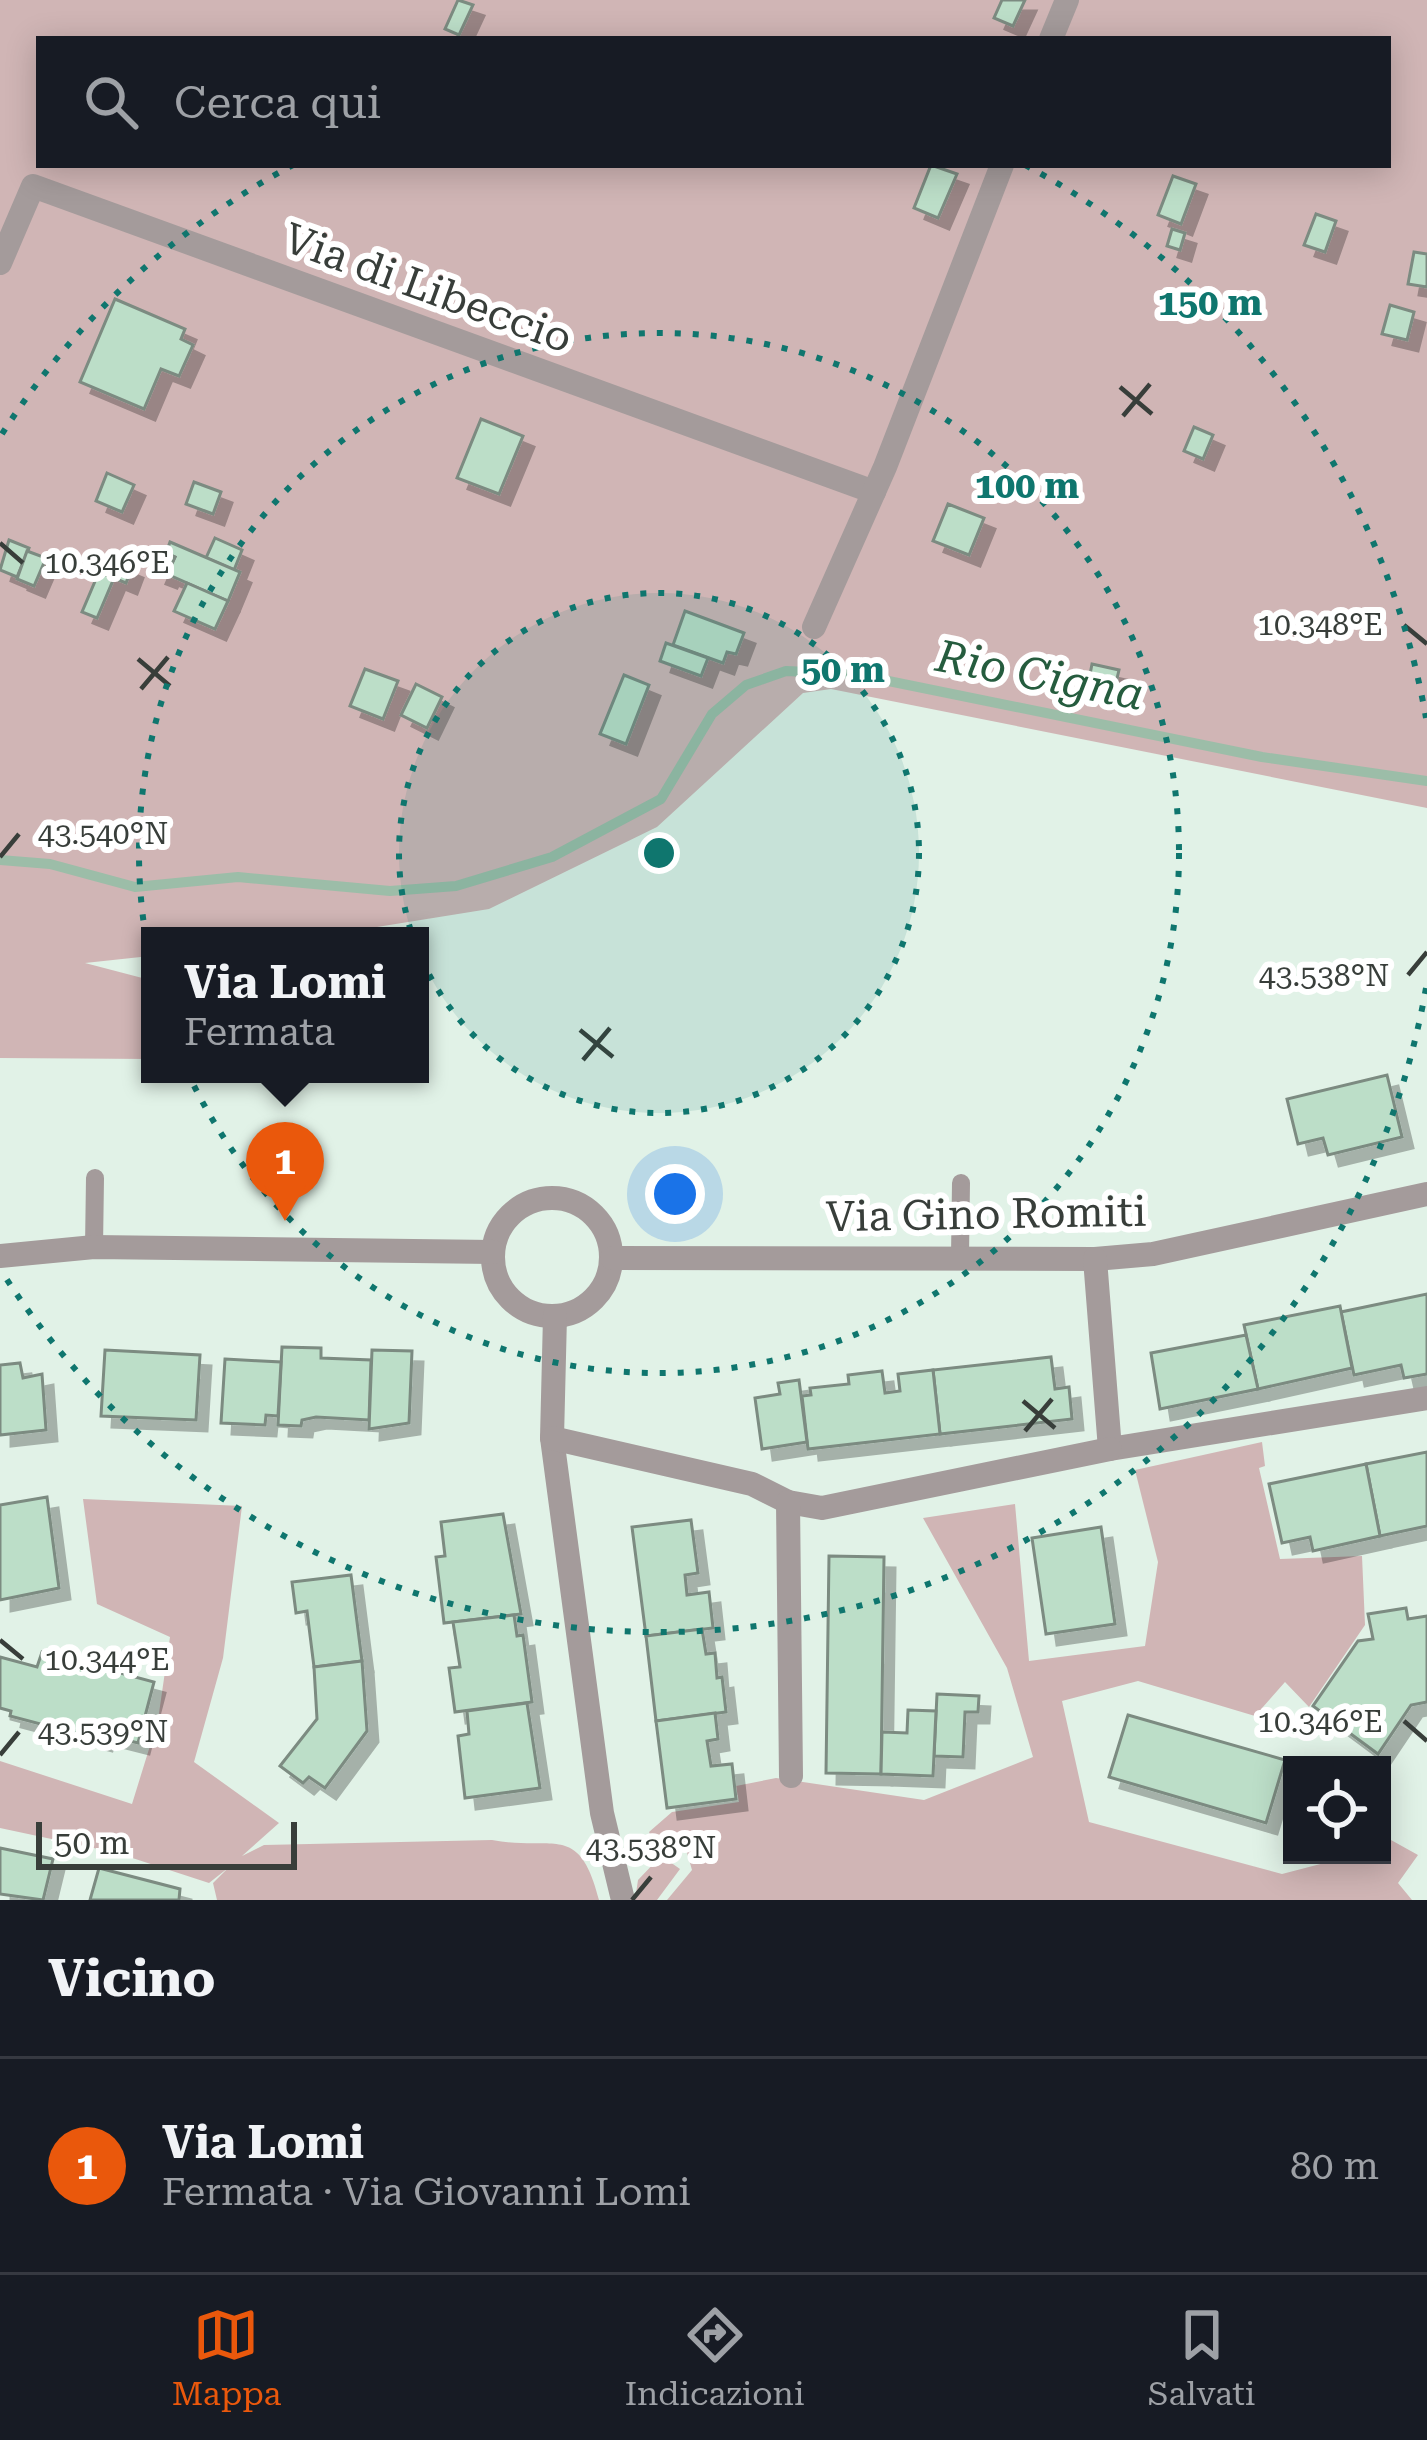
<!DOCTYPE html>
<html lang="it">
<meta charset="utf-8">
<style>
:root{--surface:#171b24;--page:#242831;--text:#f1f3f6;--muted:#9ea1a6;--line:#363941;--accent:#ea580c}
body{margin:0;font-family:"Roboto Serif",serif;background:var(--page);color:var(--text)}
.controls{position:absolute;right:36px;bottom:36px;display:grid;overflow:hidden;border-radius:0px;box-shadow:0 6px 30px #0003}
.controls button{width:108px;height:108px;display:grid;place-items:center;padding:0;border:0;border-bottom:3px solid var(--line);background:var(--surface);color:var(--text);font:60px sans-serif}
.scale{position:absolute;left:36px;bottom:30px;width:261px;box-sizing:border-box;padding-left:12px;border:6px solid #383e3a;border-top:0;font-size:33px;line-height:42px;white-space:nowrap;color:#383e3a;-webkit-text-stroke:9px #fff;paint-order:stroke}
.you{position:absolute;left:675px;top:1194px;width:42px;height:42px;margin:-30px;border:9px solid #fff;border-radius:50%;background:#1a73e8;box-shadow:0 0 0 18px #1a73e833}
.badge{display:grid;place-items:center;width:78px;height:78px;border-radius:50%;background:var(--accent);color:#fff;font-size:39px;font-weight:700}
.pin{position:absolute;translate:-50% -99px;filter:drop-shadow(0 3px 6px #0008)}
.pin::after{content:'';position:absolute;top:63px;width:42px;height:36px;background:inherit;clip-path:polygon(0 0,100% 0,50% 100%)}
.popup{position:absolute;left:141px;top:927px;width:288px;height:156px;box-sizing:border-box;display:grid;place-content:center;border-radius:0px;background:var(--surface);filter:drop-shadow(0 3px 9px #0005);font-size:39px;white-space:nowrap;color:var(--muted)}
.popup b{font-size:45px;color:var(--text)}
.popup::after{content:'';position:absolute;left:50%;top:100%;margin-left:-24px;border:24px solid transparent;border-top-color:var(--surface)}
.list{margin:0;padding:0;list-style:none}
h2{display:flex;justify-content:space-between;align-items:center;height:156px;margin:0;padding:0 48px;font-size:51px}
h2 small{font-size:39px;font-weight:400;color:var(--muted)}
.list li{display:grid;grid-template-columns:78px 1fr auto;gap:36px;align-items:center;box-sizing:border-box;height:216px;padding:0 48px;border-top:3px solid var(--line)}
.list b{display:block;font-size:45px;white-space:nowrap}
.list p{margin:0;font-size:39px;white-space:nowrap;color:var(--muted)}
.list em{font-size:39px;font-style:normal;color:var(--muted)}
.icon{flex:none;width:66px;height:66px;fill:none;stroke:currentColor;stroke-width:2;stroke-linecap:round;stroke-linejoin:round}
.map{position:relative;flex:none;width:1427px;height:1900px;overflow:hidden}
.search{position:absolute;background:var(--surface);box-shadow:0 6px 30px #0003;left:36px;right:36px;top:36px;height:132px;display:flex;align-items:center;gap:30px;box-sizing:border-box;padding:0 42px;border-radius:0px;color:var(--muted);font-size:45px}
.sheet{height:372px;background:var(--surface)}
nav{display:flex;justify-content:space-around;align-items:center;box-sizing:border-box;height:168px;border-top:3px solid var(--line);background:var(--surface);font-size:33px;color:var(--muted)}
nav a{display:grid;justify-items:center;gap:6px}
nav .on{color:var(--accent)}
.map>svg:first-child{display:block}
</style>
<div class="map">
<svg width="1427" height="1900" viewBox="0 0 1427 1900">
<defs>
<filter id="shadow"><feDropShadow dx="11" dy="11" stdDeviation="0" flood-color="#0004"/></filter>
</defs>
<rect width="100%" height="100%" fill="#e1f2e7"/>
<!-- green -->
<g fill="#d0b5b5" fill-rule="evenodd">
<path d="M0 0H1427V808L831 689 803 693 657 827 489 909 321 936H150V956L85 963 150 980V1059L0 1058ZM39 39H1388V165H39Z"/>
<polygon points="1262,1442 1265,1466 1259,1468 1280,1559 1362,1556 1365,1625 1309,1707 1285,1682 1255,1716 1138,1681 1062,1701 1089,1822 1282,1874 1332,1861 1334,1855 1382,1855 1382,1835 1418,1855 1398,1883 1412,1900 667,1900 692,1870 686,1849 663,1857 680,1869 657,1900 635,1900 638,1880 659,1858 649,1832 672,1812 739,1802 736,1786 776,1778 924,1800 1033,1757 1007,1668 923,1518 1015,1504 1029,1661 1145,1646 1158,1562 1135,1470"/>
<path d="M83 1499 242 1506 223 1658 194 1762 279 1823 242 1856 264 1845 492 1840C553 1852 579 1821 599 1900H217L213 1883 228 1868 209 1883 117 1853 0 1828V1761L132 1804 158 1720 170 1637 97 1604Z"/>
</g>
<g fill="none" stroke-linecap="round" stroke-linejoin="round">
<!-- stream -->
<polyline stroke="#9cbda8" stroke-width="10" points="0,860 50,864 135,887 238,877 390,891 456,886 552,857 661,799 712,714 746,685 786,671 854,674 1262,757 1427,781"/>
</g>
<!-- building -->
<g fill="#bcdec8" stroke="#7c8b81" stroke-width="3" filter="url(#shadow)">
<polygon points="458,0 473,5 459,35 445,29"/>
<polygon points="1002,0 1025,0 1013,26 994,18"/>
<polygon points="931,165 957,174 938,218 914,208"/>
<polygon points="1173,176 1196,184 1181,224 1158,215"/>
<polygon points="1316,214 1336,221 1325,252 1304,245"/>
<polygon points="1172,229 1185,233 1180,250 1167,246"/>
<polygon points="1414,252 1427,254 1427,287 1408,284"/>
<polygon points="115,299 185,329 181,339 193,345 179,376 161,369 144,409 80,382"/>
<polygon points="1390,305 1414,312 1407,340 1382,334"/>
<polygon points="481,419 523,436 499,494 457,478"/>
<polygon points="1194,427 1213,435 1203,459 1184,451"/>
<polygon points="107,473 134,485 122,512 96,501"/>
<polygon points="194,482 221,492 213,514 186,504"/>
<polygon points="948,504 984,518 969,555 933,541"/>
<polygon points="215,538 242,550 234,570 206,558"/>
<polygon points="9,540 29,548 17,577 0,570"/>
<polygon points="170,542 240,572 228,601 167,574 175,557 166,553"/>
<polygon points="27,551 46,558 34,586 17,579"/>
<polygon points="164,552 175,557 166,577 155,573"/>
<polygon points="105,556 132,567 126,583 99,572"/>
<polygon points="99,572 114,578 97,618 82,612"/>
<polygon points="187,583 228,601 215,629 174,611"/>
<polygon points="685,611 744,633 736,654 727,652 723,663 673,645"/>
<polygon points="666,643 708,658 701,676 660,661"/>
<polygon points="1092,664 1119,670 1113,695 1087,690"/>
<polygon points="365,669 398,681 383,719 350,706"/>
<polygon points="624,675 649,685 626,744 600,734"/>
<polygon points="416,684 442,697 427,728 401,715"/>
<polygon points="1387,1075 1402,1137 1328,1155 1323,1138 1298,1144 1287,1099"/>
<polygon points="1427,1294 1427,1374 1404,1378 1401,1365 1354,1375 1341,1312"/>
<polygon points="1340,1306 1352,1368 1258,1389 1244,1325"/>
<polygon points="1246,1335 1258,1389 1160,1409 1151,1353"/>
<polygon points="282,1347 321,1348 321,1358 371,1360 369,1420 316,1417 302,1420 301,1426 278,1425"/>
<polygon points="105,1350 200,1355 196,1420 101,1416"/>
<polygon points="372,1350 412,1351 409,1423 369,1429"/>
<polygon points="1051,1357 1055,1389 1069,1387 1072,1419 940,1434 933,1370"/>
<polygon points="225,1359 281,1362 278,1416 266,1415 265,1425 221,1423"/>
<polygon points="20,1363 23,1378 42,1374 46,1430 0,1435 0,1365"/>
<polygon points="933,1370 940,1434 808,1449 802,1396 811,1395 810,1388 849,1384 848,1375 882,1371 885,1393 900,1391 898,1374"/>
<polygon points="799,1380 807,1442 762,1449 755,1398 780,1394 778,1383"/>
<polygon points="1427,1452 1427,1526 1380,1536 1366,1464"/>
<polygon points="1366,1464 1380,1536 1313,1551 1310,1537 1282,1543 1269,1484"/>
<polygon points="47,1497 59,1588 0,1600 0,1505"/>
<polygon points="503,1514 521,1614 444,1623 436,1557 445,1556 441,1522"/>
<polygon points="691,1520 698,1573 685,1575 687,1595 709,1592 713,1628 646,1636 632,1527"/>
<polygon points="1101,1527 1115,1624 1046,1634 1032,1538"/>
<polygon points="829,1556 884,1557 881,1774 826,1773"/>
<polygon points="351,1575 362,1661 314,1667 307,1611 296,1613 292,1582"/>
<polygon points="1406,1608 1408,1619 1427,1616 1427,1702 1411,1705 1378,1754 1313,1706 1358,1641 1373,1639 1368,1614"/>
<polygon points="514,1615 517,1636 523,1635 532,1702 455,1712 449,1668 460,1667 453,1622"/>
<polygon points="702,1629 706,1654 715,1653 717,1678 722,1677 726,1712 656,1721 646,1636"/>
<polygon points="42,1652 154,1682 138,1743 103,1734 101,1740 10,1716 11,1711 0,1708 0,1657 37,1667"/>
<polygon points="362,1661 367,1731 325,1788 309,1777 303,1783 280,1766 317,1719 314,1667"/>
<polygon points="937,1694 979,1696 978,1712 965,1712 963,1757 934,1756"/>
<polygon points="527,1703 540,1788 465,1798 458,1736 469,1734 467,1711"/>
<polygon points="908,1710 936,1711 933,1776 881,1774 882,1732 907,1733"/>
<polygon points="715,1713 718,1739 707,1741 711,1766 732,1764 736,1799 667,1808 656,1721"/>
<polygon points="1128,1715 1285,1760 1266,1823 1109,1777"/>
<polygon points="0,1848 53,1859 43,1900 0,1894"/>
<polygon points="99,1868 180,1889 179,1900 90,1900"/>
</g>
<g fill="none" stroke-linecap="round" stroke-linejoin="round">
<!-- lane -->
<g stroke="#a49b9b" stroke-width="18">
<polyline points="94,1247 95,1178"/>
<polyline points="960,1256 961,1183"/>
</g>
<!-- street -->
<g stroke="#a49b9b" stroke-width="24">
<polyline points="1051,39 1067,0"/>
<polyline points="0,263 33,186 874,492"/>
<polyline points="814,627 885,467 1002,165"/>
<circle cx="552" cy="1257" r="59"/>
<polyline points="0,1256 94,1247 493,1252"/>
<polyline points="612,1258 1095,1259 1153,1254 1427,1194"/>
<polyline points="1095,1259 1110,1449 1427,1398"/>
<polyline points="555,1316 552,1438 602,1813 623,1900"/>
<polyline points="552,1438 752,1484 788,1502 822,1508 1110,1449"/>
<polyline points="788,1502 791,1776"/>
</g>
</g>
<!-- ticks -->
<path fill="none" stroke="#383e3a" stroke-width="4.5" d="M1120 387 1152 414M1123 416 1150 384M0 543 23 563M1404 625 1427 644M138 659 170 686M141 689 168 657M0 857 19 834M1408 975 1427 952M580 1030 613 1057M583 1060 610 1028M1023 1401 1055 1428M1025 1431 1052 1399M0 1640 23 1659M1404 1721 1427 1741M0 1755 19 1732M632 1900 651 1877"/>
<!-- distance rings -->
<circle cx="659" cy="853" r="260" fill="#0f766e" fill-opacity=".12"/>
<g fill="none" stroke="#0f766e" stroke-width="6" stroke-dasharray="6 12">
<circle cx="659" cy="853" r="260"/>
<circle cx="659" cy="853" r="520"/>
<path d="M1426 988A779 779 0 0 1 2 1272M2 434A779 779 0 0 1 293 165M1025 165A779 779 0 0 1 1426 718"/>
</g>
<g text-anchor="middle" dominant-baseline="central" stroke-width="12" stroke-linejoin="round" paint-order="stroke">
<!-- street labels -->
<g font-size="42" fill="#383e3a" stroke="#fff">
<text transform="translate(428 288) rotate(20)">Via di Libeccio</text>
<text transform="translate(986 1214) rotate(-1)">Via Gino Romiti</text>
</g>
<!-- water labels -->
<g font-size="45" font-style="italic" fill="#255c3e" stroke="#fff">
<text transform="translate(1040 675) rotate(11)">Rio Cigna</text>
</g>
</g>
<g font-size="30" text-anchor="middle" fill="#383e3a" stroke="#fff" stroke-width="12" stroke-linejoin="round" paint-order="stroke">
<text x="107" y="573">10.346°E</text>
<text x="1320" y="635">10.348°E</text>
<text x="103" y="844">43.540°N</text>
<text x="1324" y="986">43.538°N</text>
<text x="107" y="1670">10.344°E</text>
<text x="1320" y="1732">10.346°E</text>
<text x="103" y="1742">43.539°N</text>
<text x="651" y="1858">43.538°N</text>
</g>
<circle cx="659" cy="853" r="18" fill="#0f766e" stroke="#fff" stroke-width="6"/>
<g font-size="36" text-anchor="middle" font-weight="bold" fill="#0f766e" stroke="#fff" stroke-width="12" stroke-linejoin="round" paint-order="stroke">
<text x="1210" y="315">150 m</text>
<text x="1027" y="498">100 m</text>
<text x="843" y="682">50 m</text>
</g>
</svg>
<div class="controls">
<button><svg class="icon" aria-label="locate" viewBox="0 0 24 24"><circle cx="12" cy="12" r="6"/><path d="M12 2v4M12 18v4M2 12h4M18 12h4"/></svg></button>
</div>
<div class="scale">50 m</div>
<div class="you"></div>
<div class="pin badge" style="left:285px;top:1221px">1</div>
<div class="popup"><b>Via Lomi</b>Fermata</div>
<div class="search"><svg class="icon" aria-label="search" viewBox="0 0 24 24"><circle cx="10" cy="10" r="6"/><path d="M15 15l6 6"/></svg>Cerca qui</div>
</div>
<section class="sheet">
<h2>Vicino<small></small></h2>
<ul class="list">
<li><span class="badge">1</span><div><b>Via Lomi</b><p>Fermata · Via Giovanni Lomi</p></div><em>80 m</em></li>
</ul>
</section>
<nav>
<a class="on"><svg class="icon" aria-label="map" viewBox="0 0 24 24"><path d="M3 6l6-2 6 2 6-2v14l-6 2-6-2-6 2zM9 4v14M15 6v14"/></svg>Mappa</a>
<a><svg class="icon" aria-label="directions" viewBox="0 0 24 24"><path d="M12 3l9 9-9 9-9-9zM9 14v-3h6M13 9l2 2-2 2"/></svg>Indicazioni</a>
<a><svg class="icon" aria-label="saved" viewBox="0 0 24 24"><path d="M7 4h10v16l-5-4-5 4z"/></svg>Salvati</a>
</nav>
